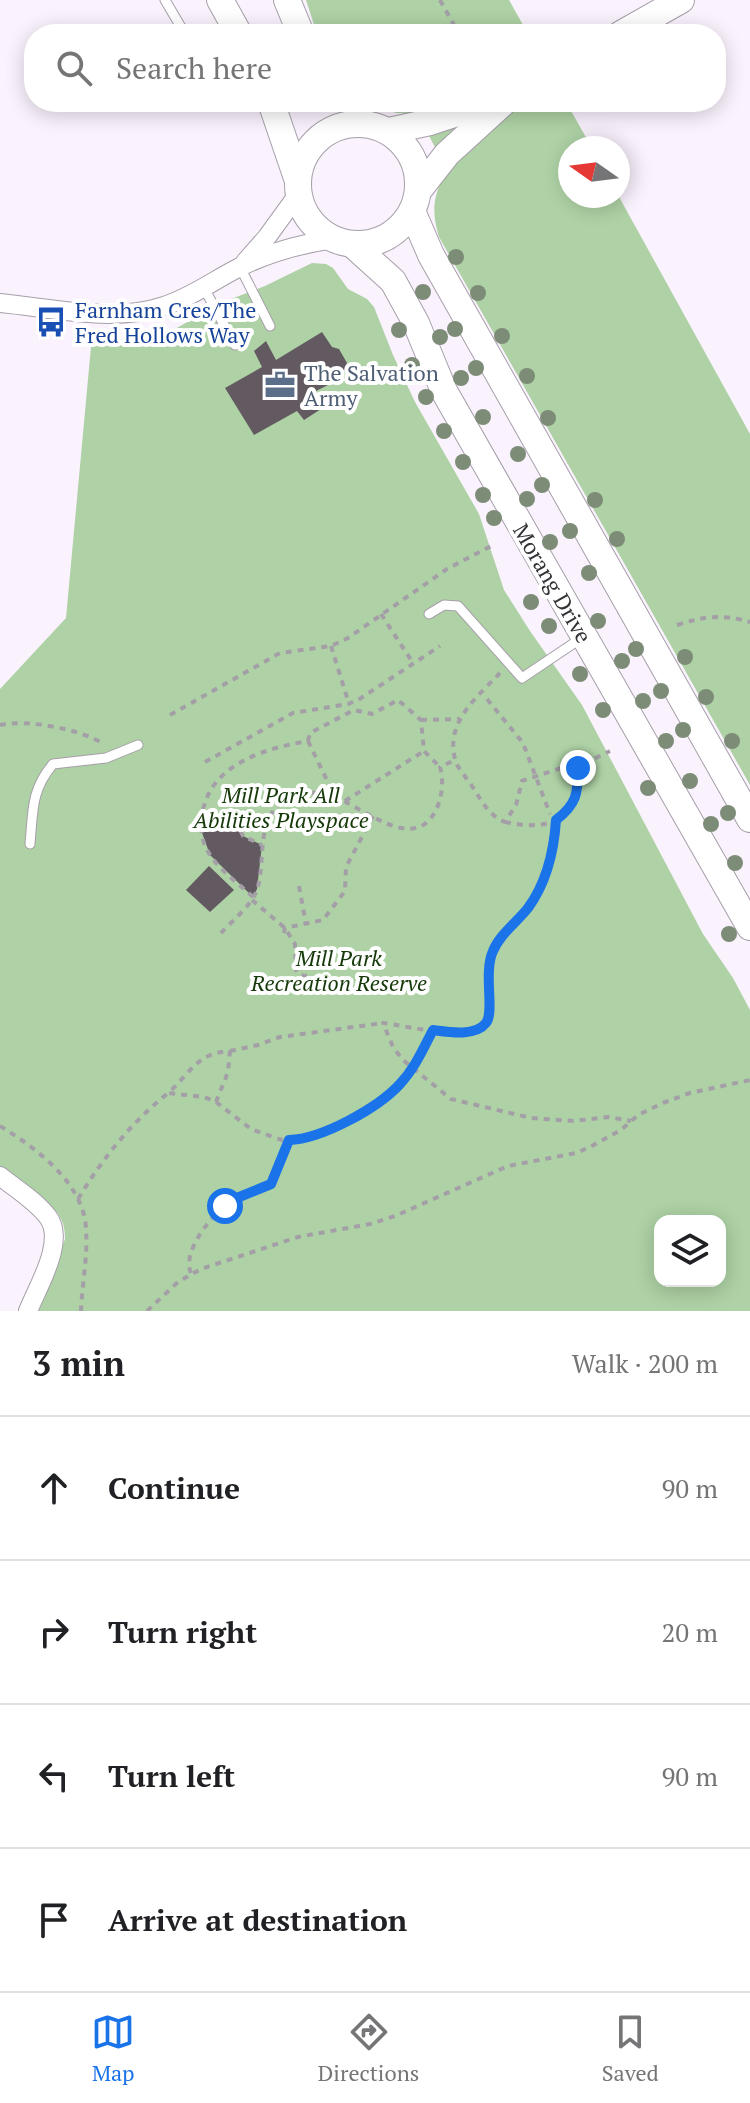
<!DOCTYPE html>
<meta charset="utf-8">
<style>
:root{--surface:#fff;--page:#f2f2f2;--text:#202124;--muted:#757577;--line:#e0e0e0;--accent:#1a73e8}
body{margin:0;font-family:"PT Serif",serif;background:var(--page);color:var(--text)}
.controls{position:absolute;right:24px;bottom:24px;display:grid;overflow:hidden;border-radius:16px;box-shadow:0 4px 20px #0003}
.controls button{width:72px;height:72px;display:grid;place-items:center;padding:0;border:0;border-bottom:2px solid var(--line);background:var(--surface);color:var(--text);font:40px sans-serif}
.compass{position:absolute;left:558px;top:136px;width:72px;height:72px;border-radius:50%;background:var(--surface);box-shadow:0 4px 20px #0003;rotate:284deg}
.stop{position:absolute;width:24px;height:24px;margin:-18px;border:6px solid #1a73e8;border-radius:50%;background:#fff}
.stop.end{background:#1a73e8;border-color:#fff;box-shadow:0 2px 8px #0008}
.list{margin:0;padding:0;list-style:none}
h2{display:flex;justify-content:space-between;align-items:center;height:104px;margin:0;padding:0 32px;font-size:34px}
h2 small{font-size:26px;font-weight:400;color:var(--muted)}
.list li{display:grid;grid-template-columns:52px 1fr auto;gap:24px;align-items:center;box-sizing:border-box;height:144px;padding:0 32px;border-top:2px solid var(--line)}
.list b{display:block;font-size:30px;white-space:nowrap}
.list em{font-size:26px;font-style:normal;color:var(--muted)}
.icon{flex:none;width:44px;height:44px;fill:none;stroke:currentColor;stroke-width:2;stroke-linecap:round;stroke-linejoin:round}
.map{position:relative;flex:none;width:750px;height:1311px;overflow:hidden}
.search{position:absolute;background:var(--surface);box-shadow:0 4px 20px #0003;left:24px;right:24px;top:24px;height:88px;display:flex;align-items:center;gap:20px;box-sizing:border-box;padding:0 28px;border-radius:32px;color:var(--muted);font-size:30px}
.sheet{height:680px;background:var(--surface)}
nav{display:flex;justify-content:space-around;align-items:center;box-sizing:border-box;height:112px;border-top:2px solid var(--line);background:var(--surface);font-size:22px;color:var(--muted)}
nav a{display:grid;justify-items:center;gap:4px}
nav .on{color:var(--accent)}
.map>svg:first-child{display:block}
</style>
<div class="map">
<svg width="750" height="1311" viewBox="0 0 750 1311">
<rect width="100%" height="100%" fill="#faf2fd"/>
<!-- green -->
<g fill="#aed1a5" fill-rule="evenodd">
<polygon points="306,0 509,0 528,34 317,34"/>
<path d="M370 102H566L592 148H570V196L618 195 750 434V785L439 237C431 209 433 196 447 170L417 113H396Z"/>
<path d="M312 263 326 264 333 268 348 289 367 299 374 307 393 355 415 402 479 514 504 590 530 631 582 705 703 934 733 978 750 1010V1311H37L65 1239C65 1228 63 1220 56 1211L0 1167V689L66 618 92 336 131 340 166 334 223 302 265 286ZM660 1221H720V1281H660Z"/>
</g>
<!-- building -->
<g fill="#625961">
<polygon points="322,332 332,347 339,349 347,363 345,370 339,373 336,381 312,393 321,409 304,420 297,411 254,435 225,388 262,367 254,351 266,341 276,360"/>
<polygon points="215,816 232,820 243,836 262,845 257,889 253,897 210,855 201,830"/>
<polygon points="209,866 234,890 210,912 186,890"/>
</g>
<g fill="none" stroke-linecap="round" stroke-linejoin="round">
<!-- lane casing -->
<g stroke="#a69fa9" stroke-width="11">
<g id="lane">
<polyline points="165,0 185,34"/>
<polyline points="240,267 270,326"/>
<polyline points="204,288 235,345"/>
<polyline points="429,614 444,605 458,606 522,678 583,637"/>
<path d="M30 844C33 811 31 790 53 764L106 758 138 745"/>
</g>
</g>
<!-- street casing -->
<g stroke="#a69fa9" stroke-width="20">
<g id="street">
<polyline points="245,262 267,237 299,193"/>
<path d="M0 303C52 308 113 323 164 306 192 297 214 280 240 267 270 252 301 244 333 239"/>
<path d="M0 1176C16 1189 36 1201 48 1217 66 1241 38 1286 28 1311"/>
</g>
</g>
<!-- secondary casing -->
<g stroke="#a69fa9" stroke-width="28">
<g id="secondary">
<polyline points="220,0 239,34"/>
<polyline points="287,0 301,34"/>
<polyline points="621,34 681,0"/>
<polyline points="271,102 298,181"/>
<circle cx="358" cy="184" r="60"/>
<polyline points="389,131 430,122 491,102"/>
<polyline points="418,191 447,154 504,102"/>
<polyline points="412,211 431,255 750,819"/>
<polyline points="352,244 393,281 416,323 444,391 750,927"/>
</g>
</g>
<!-- path -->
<g stroke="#a49fa7" stroke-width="4" stroke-dasharray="6 6" stroke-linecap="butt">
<polyline points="440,0 459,34"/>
<polyline points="381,614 413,663"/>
<path d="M677 625C704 616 723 614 750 622"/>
<polyline points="331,646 349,704"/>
<path d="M500 673C478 696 445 722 455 759 457 768 467 778 472 786 482 801 488 815 505 822L516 805 522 781 564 767"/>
<polyline points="487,699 523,743 550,814"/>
<polyline points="170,715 280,653 331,646 348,638 447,569 493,545"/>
<polyline points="421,720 460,719"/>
<path d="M0 725C27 719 79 729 102 743"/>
<polyline points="308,741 310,733 354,710 372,714 398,700 421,720 424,751 440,767"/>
<polyline points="308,741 335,797"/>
<polyline points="205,762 293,713 348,704 358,700 440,646"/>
<polyline points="345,801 424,751"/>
<path d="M556 820C555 852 546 883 527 909 516 923 498 936 492 953 483 977 496 1002 488 1021 469 1043 409 1026 383 1023L393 1047 403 1060 451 1099 531 1118 574 1121 608 1117 631 1121"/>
<path d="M505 822C536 828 567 829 577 791 580 783 577 774 579 766L610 751"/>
<path d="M203 828 215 816C230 817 237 822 243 836L262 845"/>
<polyline points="299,886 306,924"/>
<path d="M253 897C237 882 216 868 206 848 200 836 200 819 204 806 216 762 268 748 308 741"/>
<polyline points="252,900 285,928 295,944 296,970 300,975 307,976"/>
<path d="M221 933C233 920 251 906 257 890 267 859 253 812 292 797 303 793 317 791 329 795 361 804 413 856 436 810 442 798 444 780 440 767L455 760"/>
<polyline points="284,933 285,928 323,920 345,891 346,867 373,816"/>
<polyline points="230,1051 258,1045 280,1037 383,1023"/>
<path d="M216 1102 228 1072 230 1051C196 1053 191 1073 168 1093L204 1097 216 1102 251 1129 282 1140H296L327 1131 352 1118 398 1087 415 1065 433 1030"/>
<path d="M0 1126C36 1148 84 1183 86 1229 88 1256 82 1284 81 1311"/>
<path d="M78 1199C103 1158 130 1124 168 1093"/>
<path d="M191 1273C181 1251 214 1212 232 1200 243 1193 258 1194 268 1186 279 1178 284 1153 289 1140"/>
<polyline points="147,1311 178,1282 201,1269 298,1237 370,1224 395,1216 508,1166 576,1153 590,1147 621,1130 638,1115 663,1103 690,1093 750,1080"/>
</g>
<!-- lane -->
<use href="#lane" stroke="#fff" stroke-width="9"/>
<!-- street -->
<use href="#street" stroke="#fff" stroke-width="18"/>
<!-- secondary -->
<use href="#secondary" stroke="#fff" stroke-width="26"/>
</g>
<!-- trees -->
<g fill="#7d8c77">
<circle cx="456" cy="257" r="8"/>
<circle cx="423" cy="292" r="8"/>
<circle cx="478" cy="293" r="8"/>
<circle cx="455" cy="329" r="8"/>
<circle cx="399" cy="330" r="8"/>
<circle cx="502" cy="336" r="8"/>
<circle cx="440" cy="337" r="8"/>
<circle cx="412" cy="365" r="8"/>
<circle cx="476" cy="368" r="8"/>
<circle cx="527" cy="376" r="8"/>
<circle cx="461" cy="378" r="8"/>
<circle cx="426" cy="397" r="8"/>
<circle cx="483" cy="417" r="8"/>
<circle cx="548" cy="418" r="8"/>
<circle cx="444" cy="431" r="8"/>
<circle cx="518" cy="454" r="8"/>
<circle cx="463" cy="462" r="8"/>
<circle cx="542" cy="485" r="8"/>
<circle cx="483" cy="495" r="8"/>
<circle cx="527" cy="499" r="8"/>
<circle cx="595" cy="500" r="8"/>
<circle cx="494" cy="518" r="8"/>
<circle cx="570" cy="531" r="8"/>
<circle cx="617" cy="539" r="8"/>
<circle cx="550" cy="542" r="8"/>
<circle cx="589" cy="573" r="8"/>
<circle cx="531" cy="602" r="8"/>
<circle cx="598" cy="621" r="8"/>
<circle cx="549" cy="626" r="8"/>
<circle cx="636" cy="649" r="8"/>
<circle cx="685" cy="657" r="8"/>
<circle cx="622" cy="661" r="8"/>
<circle cx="580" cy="674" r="8"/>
<circle cx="661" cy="691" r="8"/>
<circle cx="706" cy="697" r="8"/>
<circle cx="643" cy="701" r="8"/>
<circle cx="603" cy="710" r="8"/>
<circle cx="683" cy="730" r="8"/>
<circle cx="666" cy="741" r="8"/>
<circle cx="732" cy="741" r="8"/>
<circle cx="690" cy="781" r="8"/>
<circle cx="648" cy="788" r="8"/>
<circle cx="728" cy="813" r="8"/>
<circle cx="711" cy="824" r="8"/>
<circle cx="735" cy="863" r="8"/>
<circle cx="729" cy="934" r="8"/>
</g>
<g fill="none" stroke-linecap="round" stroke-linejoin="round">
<!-- route -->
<path stroke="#1a73e8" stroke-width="10" d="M225 1206 232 1200 271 1184 289 1140C322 1139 378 1108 400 1084 415 1068 423 1049 433 1030 448 1032 475 1037 486 1023 495 1012 483 973 493 951 500 934 517 922 528 908 547 882 554 851 556 820 577 804 578 793 578 768"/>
</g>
<!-- icons -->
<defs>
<g id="bus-bare" transform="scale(2.4)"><path d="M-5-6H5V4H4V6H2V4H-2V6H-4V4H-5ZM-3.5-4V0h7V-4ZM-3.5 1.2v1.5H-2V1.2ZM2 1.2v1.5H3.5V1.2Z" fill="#1a4fb4" stroke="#fff" stroke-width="2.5" paint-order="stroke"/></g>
<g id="office-bare" transform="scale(2.4)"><path d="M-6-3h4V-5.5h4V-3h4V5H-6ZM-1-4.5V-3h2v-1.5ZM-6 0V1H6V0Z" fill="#5c6f8a" stroke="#fff" stroke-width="2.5" paint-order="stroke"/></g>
</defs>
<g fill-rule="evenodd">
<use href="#bus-bare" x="51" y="322"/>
<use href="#office-bare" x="280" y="385"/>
</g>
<g text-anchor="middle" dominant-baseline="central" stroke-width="8" stroke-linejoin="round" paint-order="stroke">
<!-- transit labels -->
<g font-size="22" fill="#164399" stroke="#fff" text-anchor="start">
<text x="75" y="309">Farnham Cres/The<tspan x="75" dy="25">Fred Hollows Way</tspan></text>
</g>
<!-- service labels -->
<g font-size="22" fill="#4e5e75" stroke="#fff" text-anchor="start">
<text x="304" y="372">The Salvation<tspan x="304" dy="25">Army</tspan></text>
</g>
<!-- street labels -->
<g font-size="22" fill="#343236" stroke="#fff">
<text transform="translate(553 583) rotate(60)">Morang Drive</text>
</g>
<!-- park labels -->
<g font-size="22" font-style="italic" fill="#163909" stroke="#fff">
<text x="281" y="794">Mill Park All<tspan x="281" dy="25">Abilities Playspace</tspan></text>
<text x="339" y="957">Mill Park<tspan x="339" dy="25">Recreation Reserve</tspan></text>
</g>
</g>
</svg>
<div class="controls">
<button><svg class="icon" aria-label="layers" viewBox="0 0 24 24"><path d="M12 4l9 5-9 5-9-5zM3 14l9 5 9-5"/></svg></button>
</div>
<svg class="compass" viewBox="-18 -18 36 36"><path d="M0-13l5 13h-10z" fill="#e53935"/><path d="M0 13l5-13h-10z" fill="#757577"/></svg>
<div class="stop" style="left:225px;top:1206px"></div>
<div class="stop end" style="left:578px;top:768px"></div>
<div class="search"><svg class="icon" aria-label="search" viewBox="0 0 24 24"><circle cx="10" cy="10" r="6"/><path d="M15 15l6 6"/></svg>Search here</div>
</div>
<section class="sheet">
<h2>3 min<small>Walk · 200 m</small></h2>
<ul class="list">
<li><svg class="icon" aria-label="ahead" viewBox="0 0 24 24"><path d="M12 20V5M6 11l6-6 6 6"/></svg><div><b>Continue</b></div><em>90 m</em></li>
<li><svg class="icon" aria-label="right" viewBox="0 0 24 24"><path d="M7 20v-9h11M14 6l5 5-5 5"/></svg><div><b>Turn right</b></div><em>20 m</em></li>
<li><svg class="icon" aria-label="left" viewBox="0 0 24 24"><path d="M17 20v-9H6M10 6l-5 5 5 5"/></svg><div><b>Turn left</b></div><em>90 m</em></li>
<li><svg class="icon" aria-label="arrive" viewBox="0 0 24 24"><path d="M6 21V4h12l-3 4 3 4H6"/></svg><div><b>Arrive at destination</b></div></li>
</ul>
</section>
<nav>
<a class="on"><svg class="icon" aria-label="map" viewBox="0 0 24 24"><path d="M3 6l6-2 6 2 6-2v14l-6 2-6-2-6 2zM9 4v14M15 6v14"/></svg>Map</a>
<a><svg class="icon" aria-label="directions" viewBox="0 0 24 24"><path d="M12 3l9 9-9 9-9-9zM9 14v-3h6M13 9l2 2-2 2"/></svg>Directions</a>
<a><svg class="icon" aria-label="saved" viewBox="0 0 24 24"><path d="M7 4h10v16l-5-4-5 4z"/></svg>Saved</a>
</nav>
